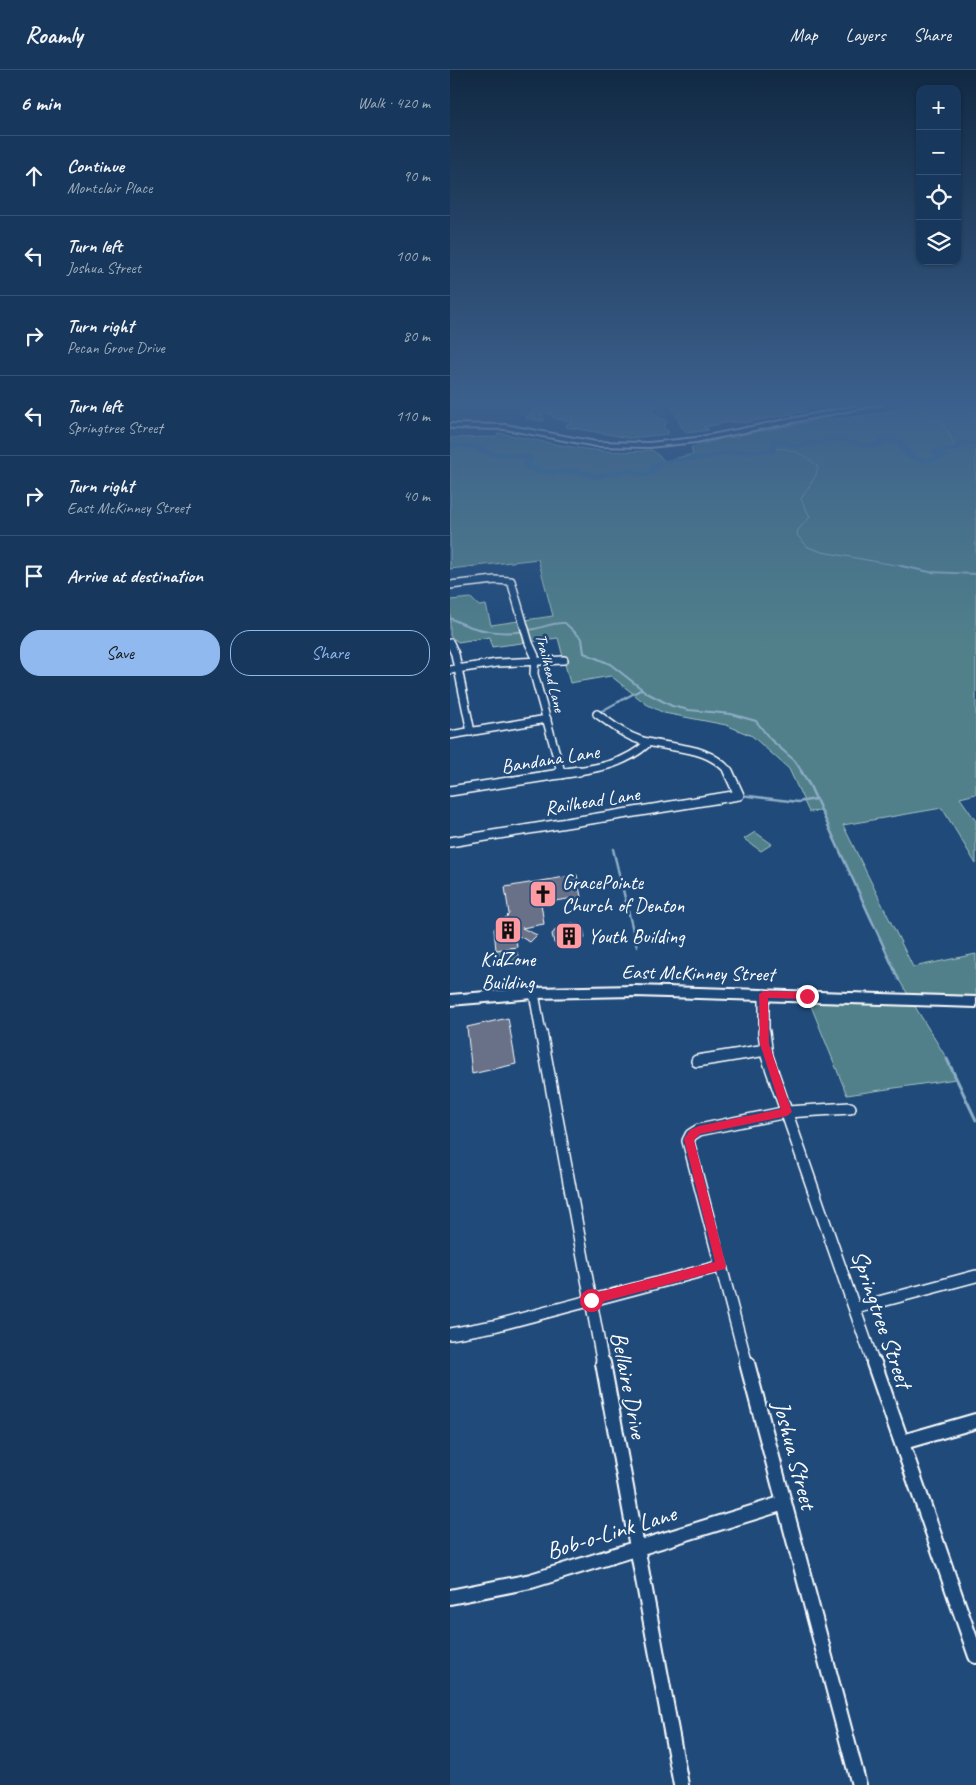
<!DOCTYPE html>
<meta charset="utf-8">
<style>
:root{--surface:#17385c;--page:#244365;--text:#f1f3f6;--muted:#9eacbb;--line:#365272;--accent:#90b9f0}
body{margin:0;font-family:Caveat,sans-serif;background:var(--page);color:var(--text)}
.controls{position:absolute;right:15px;top:15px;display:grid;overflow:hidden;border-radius:10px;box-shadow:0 1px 4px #0004}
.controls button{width:45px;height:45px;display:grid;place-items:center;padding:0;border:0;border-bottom:1px solid var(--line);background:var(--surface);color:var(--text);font:25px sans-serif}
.stop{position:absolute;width:15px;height:15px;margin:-11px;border:4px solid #e11d48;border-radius:50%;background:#fff}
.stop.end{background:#e11d48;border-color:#fff;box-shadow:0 1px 5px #0008}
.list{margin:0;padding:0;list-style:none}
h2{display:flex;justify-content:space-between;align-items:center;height:65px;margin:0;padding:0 20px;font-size:21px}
h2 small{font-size:16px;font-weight:400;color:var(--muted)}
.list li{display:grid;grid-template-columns:32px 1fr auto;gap:15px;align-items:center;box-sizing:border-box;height:80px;padding:0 20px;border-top:1px solid var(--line)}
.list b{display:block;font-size:19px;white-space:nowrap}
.list p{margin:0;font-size:16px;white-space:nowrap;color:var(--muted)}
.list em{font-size:16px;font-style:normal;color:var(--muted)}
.actions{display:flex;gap:10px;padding:15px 20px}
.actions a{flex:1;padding:11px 0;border:1px solid var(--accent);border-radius:20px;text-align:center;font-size:18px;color:var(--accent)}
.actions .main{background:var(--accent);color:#111}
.icon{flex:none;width:28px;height:28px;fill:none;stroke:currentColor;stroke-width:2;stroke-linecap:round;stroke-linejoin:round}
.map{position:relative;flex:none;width:526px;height:1715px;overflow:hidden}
header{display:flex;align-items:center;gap:30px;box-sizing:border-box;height:70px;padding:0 25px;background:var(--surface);border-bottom:1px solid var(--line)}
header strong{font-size:24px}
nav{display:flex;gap:28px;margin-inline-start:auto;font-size:18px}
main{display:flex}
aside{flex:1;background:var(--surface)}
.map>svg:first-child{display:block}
</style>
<header>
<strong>Roamly</strong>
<nav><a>Map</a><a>Layers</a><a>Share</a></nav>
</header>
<main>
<aside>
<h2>6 min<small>Walk · 420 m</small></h2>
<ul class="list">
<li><svg class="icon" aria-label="ahead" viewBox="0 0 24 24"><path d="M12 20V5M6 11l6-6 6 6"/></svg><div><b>Continue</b><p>Montclair Place</p></div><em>90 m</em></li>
<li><svg class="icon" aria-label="left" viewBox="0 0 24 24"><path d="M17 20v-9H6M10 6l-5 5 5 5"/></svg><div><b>Turn left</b><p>Joshua Street</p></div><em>100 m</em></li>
<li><svg class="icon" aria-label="right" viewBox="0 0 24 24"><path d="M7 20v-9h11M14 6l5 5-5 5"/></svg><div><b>Turn right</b><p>Pecan Grove Drive</p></div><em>80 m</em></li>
<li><svg class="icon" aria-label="left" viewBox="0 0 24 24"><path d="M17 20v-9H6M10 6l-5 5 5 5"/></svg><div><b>Turn left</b><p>Springtree Street</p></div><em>110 m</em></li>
<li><svg class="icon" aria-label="right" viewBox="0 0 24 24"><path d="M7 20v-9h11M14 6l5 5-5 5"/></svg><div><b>Turn right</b><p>East McKinney Street</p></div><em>40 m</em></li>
<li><svg class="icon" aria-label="arrive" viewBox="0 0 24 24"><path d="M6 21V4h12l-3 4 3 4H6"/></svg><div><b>Arrive at destination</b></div></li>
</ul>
<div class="actions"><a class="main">Save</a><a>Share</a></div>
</aside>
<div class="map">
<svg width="526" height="1715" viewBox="0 0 526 1715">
<rect width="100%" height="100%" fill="#1f4a7a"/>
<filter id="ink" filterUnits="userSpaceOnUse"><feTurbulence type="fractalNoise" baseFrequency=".02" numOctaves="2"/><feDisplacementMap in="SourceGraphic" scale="10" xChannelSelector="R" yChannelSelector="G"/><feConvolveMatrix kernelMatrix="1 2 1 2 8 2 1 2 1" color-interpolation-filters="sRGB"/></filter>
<g filter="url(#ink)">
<!-- green -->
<g fill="#51808a" stroke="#a8c0c4">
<polygon points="89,334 206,334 205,338 201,340 207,347 215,349 217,352 213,357 218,361 218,364 180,368 116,357 117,354 123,352 106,349 98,343 90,345 95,349 93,351 75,348"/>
<path d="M221 334H351L356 341 294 353C282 350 267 355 254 357L259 360 237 363 231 356Z"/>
<path d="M458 334H526V724L510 728 526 751V794L492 738 393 755 463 897 526 884V932L461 930 497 989 506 1009 397 1025 357 926 461 929 449 910 371 741 359 742 339 699 302 666 276 655 214 643 196 634 161 606 120 613 108 568 42 577 40 567 8 572 0 566V530L21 528 29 536 36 535 41 555 103 546 88 489 0 499V368L46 367 49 363C98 372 151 387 202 380L215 391 243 384 241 378 245 376 274 368 288 367 290 365 355 353 373 348 385 349 426 344 455 337Z"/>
<polygon points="305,762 322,774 311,781 294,769"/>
<polygon points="63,878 64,882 67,882 70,892 47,894 46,880"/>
</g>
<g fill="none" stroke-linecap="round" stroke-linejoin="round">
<!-- stream-far3 -->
<g stroke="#8dadc5" stroke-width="1">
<polyline points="471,334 473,338 495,357 504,374 501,379"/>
<path d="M323 378C340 378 356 384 368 397L366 405 351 429 360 447 348 460 347 465 358 477 372 482 456 497"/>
</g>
<!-- stream-far2 -->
<g stroke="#8dadc5" stroke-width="2">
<polyline points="451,496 480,502 526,504"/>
<path d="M0 548C26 562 56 566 84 559 95 557 104 552 115 553L132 569 134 583 160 594 197 623 222 636 239 640 281 644 306 651 320 669 345 691 352 702"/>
<polyline points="148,643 192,619"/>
</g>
<!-- stream-far1 -->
<g stroke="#8dadc5" stroke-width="2.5">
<polyline points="351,701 360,716 449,910"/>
<polyline points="290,725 348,732 366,729"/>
<polyline points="163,779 187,877"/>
</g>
<!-- stream -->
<polyline stroke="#8dadc5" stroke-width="3" points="497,989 526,1050"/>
<!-- river -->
<path fill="#41769e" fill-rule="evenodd" d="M387 366 413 373H425L428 368 438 367 453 370C459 382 472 393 486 386L482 383 484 380 505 376 509 371H526V375H514L511 380 493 383 496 386 495 388C477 397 455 393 447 374L434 372 431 377 417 378 387 370 349 378 328 374 324 383H321L283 384 249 391 223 392 209 396 206 404 192 407 181 403H173L147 409 125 403 105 405 87 403 74 398 72 393 75 389 42 386 32 384 24 379 0 377V373L26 375 42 382 81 385 84 389 81 395 105 401 125 398 147 404 173 399H182L193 402 199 400 202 392 223 388 249 387 283 380 319 379 321 375 320 370 330 369 349 374Z"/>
</g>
<!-- building -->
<g fill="#687188" stroke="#fff">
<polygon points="127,805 131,827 91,833 94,854 72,858 87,865 80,872 65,864 67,877 46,880 44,859 59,844 55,817"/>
<polygon points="123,853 133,858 135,868 127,876 114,879 104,873 102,864 109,856"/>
<polygon points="58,948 66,994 22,1004 17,957"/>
</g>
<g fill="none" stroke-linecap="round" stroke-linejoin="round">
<!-- street-far3 casing -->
<g stroke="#fff" stroke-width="10">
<g id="street-far3">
<polyline points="0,515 45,510 61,511 79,573 85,586 84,604 111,702"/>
<polyline points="0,573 5,584 21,662"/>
<polyline points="0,600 47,593 114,590"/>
<path d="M147 644C161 654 174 665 190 670 221 680 257 674 279 702"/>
<polyline points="0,665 97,649"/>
<path d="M121 702C150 698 175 694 198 673"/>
</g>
</g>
<!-- street-far2 casing -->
<g stroke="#fff" stroke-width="12">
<g id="street-far2">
<polyline points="110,701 111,704"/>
<polyline points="0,721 129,701"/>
<polyline points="0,772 289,725 278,701"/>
<polyline points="84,923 91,963"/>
<polyline points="314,924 314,963"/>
</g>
</g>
<!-- street-far1 casing -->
<g stroke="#fff" stroke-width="14">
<g id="street-far1">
<polyline points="91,962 153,1295"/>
<polyline points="314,962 317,986 424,1295"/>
<polyline points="247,991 316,980"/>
<polyline points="406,1238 526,1206"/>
<polyline points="0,1264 44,1256 271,1196"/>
<polyline points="297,1295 238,1071 241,1065 249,1060 337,1042 400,1038"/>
</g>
</g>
<!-- street casing -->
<g stroke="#fff" stroke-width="18">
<g id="street">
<polyline points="153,1293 231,1715"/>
<polyline points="297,1293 409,1715"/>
<polyline points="424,1293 526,1586"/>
<polyline points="453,1372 526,1351"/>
<polyline points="0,1527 81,1511 334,1433"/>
</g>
</g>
<!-- secondary casing -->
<g stroke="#fff" stroke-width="4">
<g id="secondary">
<polygon points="416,334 431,334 246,372 199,377 146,376 55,359 0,358 0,354 55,355 146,372 199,373 246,368"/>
<polygon points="185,916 526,927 526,937 185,926 84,928 0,935 0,925 84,918"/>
</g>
</g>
<!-- street-far3 -->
<use href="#street-far3" stroke="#1f4a7a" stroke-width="7"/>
<!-- street-far2 -->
<use href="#street-far2" stroke="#1f4a7a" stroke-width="9"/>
<!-- street-far1 -->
<use href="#street-far1" stroke="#1f4a7a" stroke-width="11"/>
<!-- street -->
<use href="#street" stroke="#1f4a7a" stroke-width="14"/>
<!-- secondary -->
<use href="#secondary" fill="#1f4a7a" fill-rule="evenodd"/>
</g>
</g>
<!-- sky -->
<linearGradient id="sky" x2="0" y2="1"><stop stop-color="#112943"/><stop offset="0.58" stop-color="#3c608d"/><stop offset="1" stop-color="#3c608d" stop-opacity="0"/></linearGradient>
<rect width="526" height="575" fill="url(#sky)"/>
<!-- route -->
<polygon fill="#e11d48" points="314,921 357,922 361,926 357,929 318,928 319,974 342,1042 337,1046 250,1064 244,1070 276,1196 275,1199 141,1235 137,1233 135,1230 137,1226 141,1224 265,1192 234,1069 240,1060 249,1056 331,1039 310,974 309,924"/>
<!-- icons -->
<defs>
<g id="church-square" transform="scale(1.4375)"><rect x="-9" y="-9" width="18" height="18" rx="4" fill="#ff9aa2" stroke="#1f4a7a"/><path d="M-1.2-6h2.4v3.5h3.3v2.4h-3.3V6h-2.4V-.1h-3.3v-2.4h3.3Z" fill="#111"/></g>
<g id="building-square" transform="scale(1.4375)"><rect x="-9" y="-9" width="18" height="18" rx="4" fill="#ff9aa2" stroke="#1f4a7a"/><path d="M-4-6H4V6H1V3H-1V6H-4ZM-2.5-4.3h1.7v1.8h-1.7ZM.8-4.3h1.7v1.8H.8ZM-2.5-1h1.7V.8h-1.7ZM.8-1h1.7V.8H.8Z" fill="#111"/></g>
</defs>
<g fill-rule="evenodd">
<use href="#church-square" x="93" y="824"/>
<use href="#building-square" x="58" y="860"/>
<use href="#building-square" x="119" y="866"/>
</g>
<g text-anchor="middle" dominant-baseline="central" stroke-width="5" stroke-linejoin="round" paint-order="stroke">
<!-- far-street labels -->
<g font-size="16" fill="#fff" stroke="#1f4a7a">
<text transform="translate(100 603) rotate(76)">Trailhead Lane</text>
</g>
<!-- street labels -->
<g font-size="20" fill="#fff" stroke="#1f4a7a">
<text transform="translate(100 689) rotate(-9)">Bandana Lane</text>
<text transform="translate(142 731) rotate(-9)">Railhead Lane</text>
<text transform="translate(248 903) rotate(1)">East McKinney Street</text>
</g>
<!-- poi labels -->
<g font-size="20" fill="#fff" stroke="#1f4a7a" text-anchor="start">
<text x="112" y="812">GracePointe<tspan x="112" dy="23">Church of Denton</tspan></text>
<text x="138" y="866">Youth Building</text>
<text x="58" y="889" text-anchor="middle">KidZone<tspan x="58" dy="23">Building</tspan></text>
</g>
<!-- near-street labels -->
<g font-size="24" fill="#fff" stroke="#1f4a7a">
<text transform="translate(432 1249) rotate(71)">Springtree Street</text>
<text transform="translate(179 1315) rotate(79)">Bellaire Drive</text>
<text transform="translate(345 1385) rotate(75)">Joshua Street</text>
<text transform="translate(161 1462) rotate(-17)">Bob-o-Link Lane</text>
</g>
</g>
</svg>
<div class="controls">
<button>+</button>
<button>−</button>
<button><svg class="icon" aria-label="locate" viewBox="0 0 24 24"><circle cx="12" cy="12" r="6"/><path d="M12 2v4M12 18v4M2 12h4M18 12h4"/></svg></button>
<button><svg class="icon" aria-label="layers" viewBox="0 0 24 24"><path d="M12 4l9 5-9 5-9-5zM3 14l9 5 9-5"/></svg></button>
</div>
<div class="stop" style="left:141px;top:1230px"></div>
<div class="stop end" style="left:357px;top:926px"></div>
</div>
</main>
